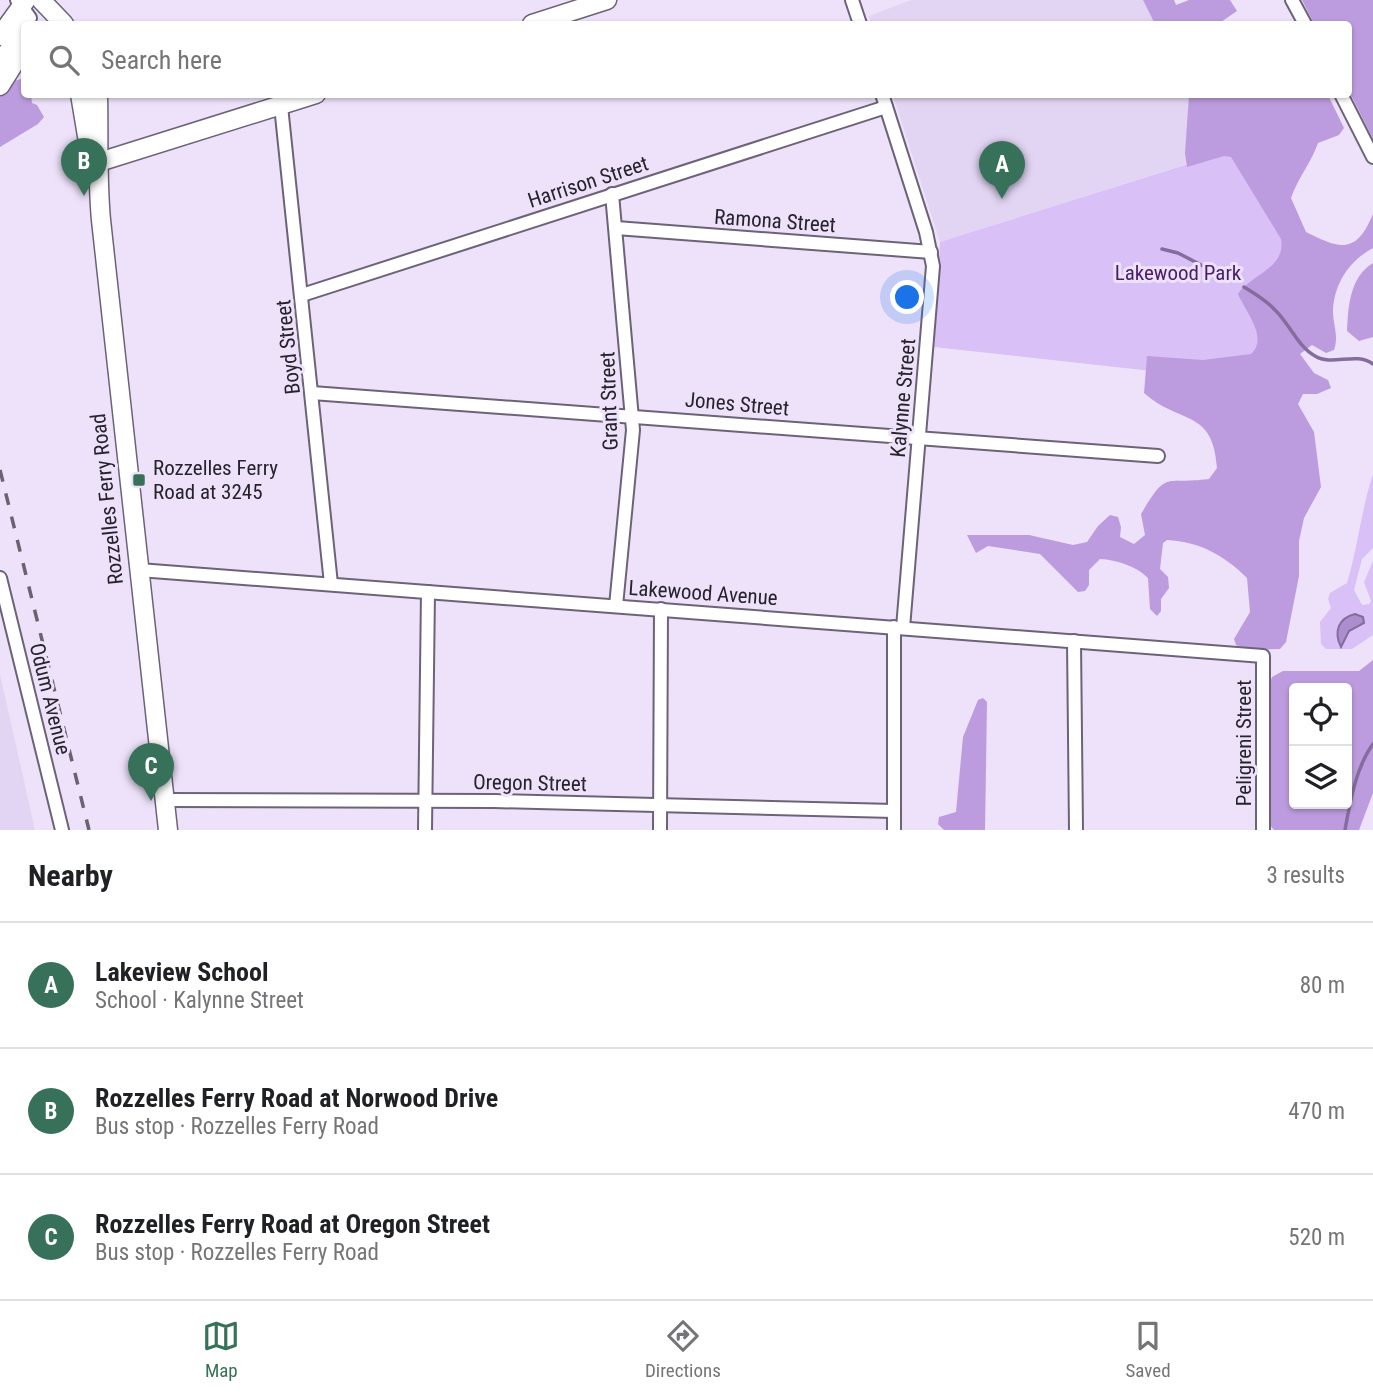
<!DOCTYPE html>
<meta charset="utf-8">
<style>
:root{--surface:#fff;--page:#f6f6f6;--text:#202124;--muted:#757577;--line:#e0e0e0;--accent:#377159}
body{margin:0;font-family:"Roboto Condensed",sans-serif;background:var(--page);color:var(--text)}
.controls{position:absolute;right:21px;bottom:21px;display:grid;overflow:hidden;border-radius:7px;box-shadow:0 2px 5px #0004}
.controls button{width:63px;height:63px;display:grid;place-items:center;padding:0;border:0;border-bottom:2px solid var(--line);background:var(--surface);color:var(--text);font:35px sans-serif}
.you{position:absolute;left:908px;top:298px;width:24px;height:24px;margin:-18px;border:5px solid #fff;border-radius:50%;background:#1a73e8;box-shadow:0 0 0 10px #1a73e833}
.badge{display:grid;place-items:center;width:46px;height:46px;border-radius:50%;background:var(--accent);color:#fff;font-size:23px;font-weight:700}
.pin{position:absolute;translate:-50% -58px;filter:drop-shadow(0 2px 4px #0008)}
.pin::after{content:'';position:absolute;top:37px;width:24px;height:21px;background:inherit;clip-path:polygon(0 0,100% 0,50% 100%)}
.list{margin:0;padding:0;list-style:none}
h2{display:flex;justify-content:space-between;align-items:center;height:91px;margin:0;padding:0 28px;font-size:30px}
h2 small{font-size:23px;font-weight:400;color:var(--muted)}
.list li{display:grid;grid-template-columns:46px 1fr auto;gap:21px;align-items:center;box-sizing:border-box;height:126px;padding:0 28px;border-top:2px solid var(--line)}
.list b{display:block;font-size:26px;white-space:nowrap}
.list p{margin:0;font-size:23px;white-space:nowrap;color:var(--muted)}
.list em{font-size:23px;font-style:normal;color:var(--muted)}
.icon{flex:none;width:38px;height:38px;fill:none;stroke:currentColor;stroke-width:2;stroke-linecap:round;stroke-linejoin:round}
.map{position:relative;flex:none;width:1373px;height:830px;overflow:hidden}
.search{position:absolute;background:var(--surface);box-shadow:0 2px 5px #0004;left:21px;right:21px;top:21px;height:77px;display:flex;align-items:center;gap:18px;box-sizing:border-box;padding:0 24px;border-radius:7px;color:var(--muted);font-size:26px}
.sheet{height:469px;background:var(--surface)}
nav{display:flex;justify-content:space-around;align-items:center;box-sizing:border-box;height:98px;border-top:2px solid var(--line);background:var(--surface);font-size:19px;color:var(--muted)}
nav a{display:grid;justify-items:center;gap:4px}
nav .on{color:var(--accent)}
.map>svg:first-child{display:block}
</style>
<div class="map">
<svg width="1373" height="830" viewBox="0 0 1373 830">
<rect width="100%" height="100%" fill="#ede2fa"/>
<!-- built -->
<g fill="#e2d5f3">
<polygon points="911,0 1149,0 1164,24 871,24 869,16"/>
<polygon points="893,95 1204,95 1215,155 940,242"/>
<polygon points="0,674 35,830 0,830"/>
</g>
<!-- green -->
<g fill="#d9c0f6">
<polygon points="1236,149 1290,240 1289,386 934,347 940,242"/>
<path d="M1373 474V548L1362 559 1354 590 1362 605 1369 604 1371 601 1364 582 1373 561V635L1352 649H1326L1321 644 1320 622 1331 608 1328 599 1330 593 1347 583C1358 547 1361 510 1373 474Z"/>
</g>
<!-- forest -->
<g fill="#bc9cde" fill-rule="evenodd">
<polygon points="1143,0 1174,0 1176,5 1189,0 1230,0 1237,11 1218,24 1155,24"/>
<polygon points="1302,0 1373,0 1373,139 1349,91 1348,24 1314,24"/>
<polygon points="24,78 24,94 31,95 32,103 37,105 44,117 38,124 0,147 0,97 14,81"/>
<path d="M1247 94 1328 95 1344 128 1339 135 1318 143C1311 163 1298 178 1291 198L1306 232C1340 249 1356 255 1373 214V248C1349 261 1334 284 1333 311 1333 325 1339 336 1334 350L1326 353 1312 345 1300 354 1314 373 1328 380 1331 388 1317 394H1303L1298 404 1314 432 1321 487 1304 518 1299 541V576L1286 642 1280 649 1248 650 1236 645 1234 639 1250 612 1247 578C1224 555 1200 542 1167 540L1163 543 1160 569 1168 577 1169 588 1161 599V611L1157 616 1150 609 1148 578C1136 566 1117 560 1100 559L1089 570V585L1085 591 1078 592 1040 554 988 546 976 553 967 535H1029L1073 545 1087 542 1098 526 1110 515 1118 517 1121 527 1120 537 1134 544 1145 535 1141 514C1168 469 1163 485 1209 479L1217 468C1213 408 1180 425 1144 393L1147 356 1203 360 1251 354C1269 338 1245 311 1238 294 1251 274 1286 269 1281 239L1231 157 1224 156 1187 167 1185 153 1189 95H1236L1240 98Z"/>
<path d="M1373 263V337L1359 341 1347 331C1348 306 1350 277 1373 263Z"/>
<path d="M1373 660V793L1359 830H1274L1268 823V689L1272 677 1283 671H1359ZM1294 688H1347V804H1294Z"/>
<polygon points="983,698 987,702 985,830 944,830 938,824 939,817 956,812 963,737 978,700"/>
</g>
<!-- water -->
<path fill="#ac8dcd" stroke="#846d9d" stroke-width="2" d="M1355 614 1363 617 1364 623 1349 631 1341 647C1333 631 1339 618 1355 614Z"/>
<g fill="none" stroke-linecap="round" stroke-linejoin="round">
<!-- stream -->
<g stroke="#846d9d" stroke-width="3.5">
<polyline points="1162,249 1178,253 1232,281"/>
<path d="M1244 287C1254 293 1267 301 1275 310 1289 323 1298 347 1315 356 1333 367 1355 351 1373 364"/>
<path d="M1345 830C1350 802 1356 767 1373 744"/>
</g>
<!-- street casing -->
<g stroke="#6c6377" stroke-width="16">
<g id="street">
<polyline points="17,0 30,18"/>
<polyline points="852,0 860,24"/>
<polyline points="1292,0 1305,24"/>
<polyline points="882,94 926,232 933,266 903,628"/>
<polyline points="1341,94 1373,157"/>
<polyline points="281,106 331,584"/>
<polyline points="612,194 633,430 616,606"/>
<polyline points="616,228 931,252"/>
<polyline points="302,295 886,107"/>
<polyline points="312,393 1158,456"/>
<polyline points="139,570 1263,656 1263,830"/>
<polyline points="0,578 62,830"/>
<polyline points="1074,641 1076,830"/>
<polyline points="165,800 494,801 894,811"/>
<polyline points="425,830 428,592"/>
<polyline points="660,830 661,609"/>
<polyline points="894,830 894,627"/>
</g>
</g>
<!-- secondary casing -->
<g stroke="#6c6377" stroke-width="21">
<g id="secondary">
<polyline points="41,0 64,24"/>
<polyline points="532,24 607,0"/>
<polyline points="0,36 26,0"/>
<polyline points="0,64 24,26"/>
<polyline points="0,86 24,48"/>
<polyline points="80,94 88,142 95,160"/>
<path d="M98 94C99 137 97 177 101 220L168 830"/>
<polyline points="96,163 316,94"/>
</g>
</g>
<!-- street -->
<use href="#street" stroke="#fff" stroke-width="12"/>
<!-- secondary -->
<use href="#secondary" stroke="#fff" stroke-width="18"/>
<!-- rail -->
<polyline stroke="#696270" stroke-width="3.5" stroke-dasharray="12 12" stroke-linecap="butt" points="0,470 89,830"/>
</g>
<!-- markers -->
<rect fill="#377159" stroke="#ede2fa" stroke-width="2.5" x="132" y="473" width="14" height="14" rx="3.5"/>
<g text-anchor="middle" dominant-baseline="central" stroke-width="6" stroke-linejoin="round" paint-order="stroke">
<!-- street labels -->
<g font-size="21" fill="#27232c" stroke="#ede2fa">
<text transform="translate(588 182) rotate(-18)">Harrison Street</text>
<text transform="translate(775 221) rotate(4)">Ramona Street</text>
<text transform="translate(288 347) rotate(-96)">Boyd Street</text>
<text transform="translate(903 398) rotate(-85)">Kalynne Street</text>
<text transform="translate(609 401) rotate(-92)">Grant Street</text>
<text transform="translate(737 404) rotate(5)">Jones Street</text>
<text transform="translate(107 499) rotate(-96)">Rozzelles Ferry Road</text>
<text transform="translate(703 593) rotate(4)">Lakewood Avenue</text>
<text transform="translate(50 699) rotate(76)">Odum Avenue</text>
<text transform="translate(1244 743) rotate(-90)">Peligreni Street</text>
<text transform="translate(530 783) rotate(1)">Oregon Street</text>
</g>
<!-- park labels -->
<g font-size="21" fill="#481e6a" stroke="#ede2fa">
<text x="1178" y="273">Lakewood Park</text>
</g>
<!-- poi labels -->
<g font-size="21" fill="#27232c" stroke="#ede2fa" text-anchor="start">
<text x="153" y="468">Rozzelles Ferry<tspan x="153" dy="24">Road at 3245</tspan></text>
</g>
</g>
</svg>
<div class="controls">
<button><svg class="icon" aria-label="locate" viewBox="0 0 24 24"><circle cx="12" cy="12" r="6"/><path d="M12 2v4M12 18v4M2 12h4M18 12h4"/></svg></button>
<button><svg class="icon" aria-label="layers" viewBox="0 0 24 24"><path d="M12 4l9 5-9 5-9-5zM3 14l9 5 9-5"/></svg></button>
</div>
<div class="you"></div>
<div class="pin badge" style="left:1002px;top:199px">A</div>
<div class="pin badge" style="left:84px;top:196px">B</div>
<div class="pin badge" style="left:151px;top:801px">C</div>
<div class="search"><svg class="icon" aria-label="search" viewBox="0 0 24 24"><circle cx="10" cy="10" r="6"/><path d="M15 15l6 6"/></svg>Search here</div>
</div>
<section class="sheet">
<h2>Nearby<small>3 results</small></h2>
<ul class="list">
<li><span class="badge">A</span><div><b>Lakeview School</b><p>School · Kalynne Street</p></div><em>80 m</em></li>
<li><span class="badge">B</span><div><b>Rozzelles Ferry Road at Norwood Drive</b><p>Bus stop · Rozzelles Ferry Road</p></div><em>470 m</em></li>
<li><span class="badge">C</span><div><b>Rozzelles Ferry Road at Oregon Street</b><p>Bus stop · Rozzelles Ferry Road</p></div><em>520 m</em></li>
</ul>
</section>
<nav>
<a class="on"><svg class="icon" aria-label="map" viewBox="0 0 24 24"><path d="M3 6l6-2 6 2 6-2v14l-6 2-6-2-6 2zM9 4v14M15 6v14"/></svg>Map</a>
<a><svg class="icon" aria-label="directions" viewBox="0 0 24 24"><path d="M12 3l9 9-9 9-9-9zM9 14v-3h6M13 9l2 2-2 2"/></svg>Directions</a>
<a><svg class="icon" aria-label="saved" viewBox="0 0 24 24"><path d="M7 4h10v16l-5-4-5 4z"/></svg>Saved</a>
</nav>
